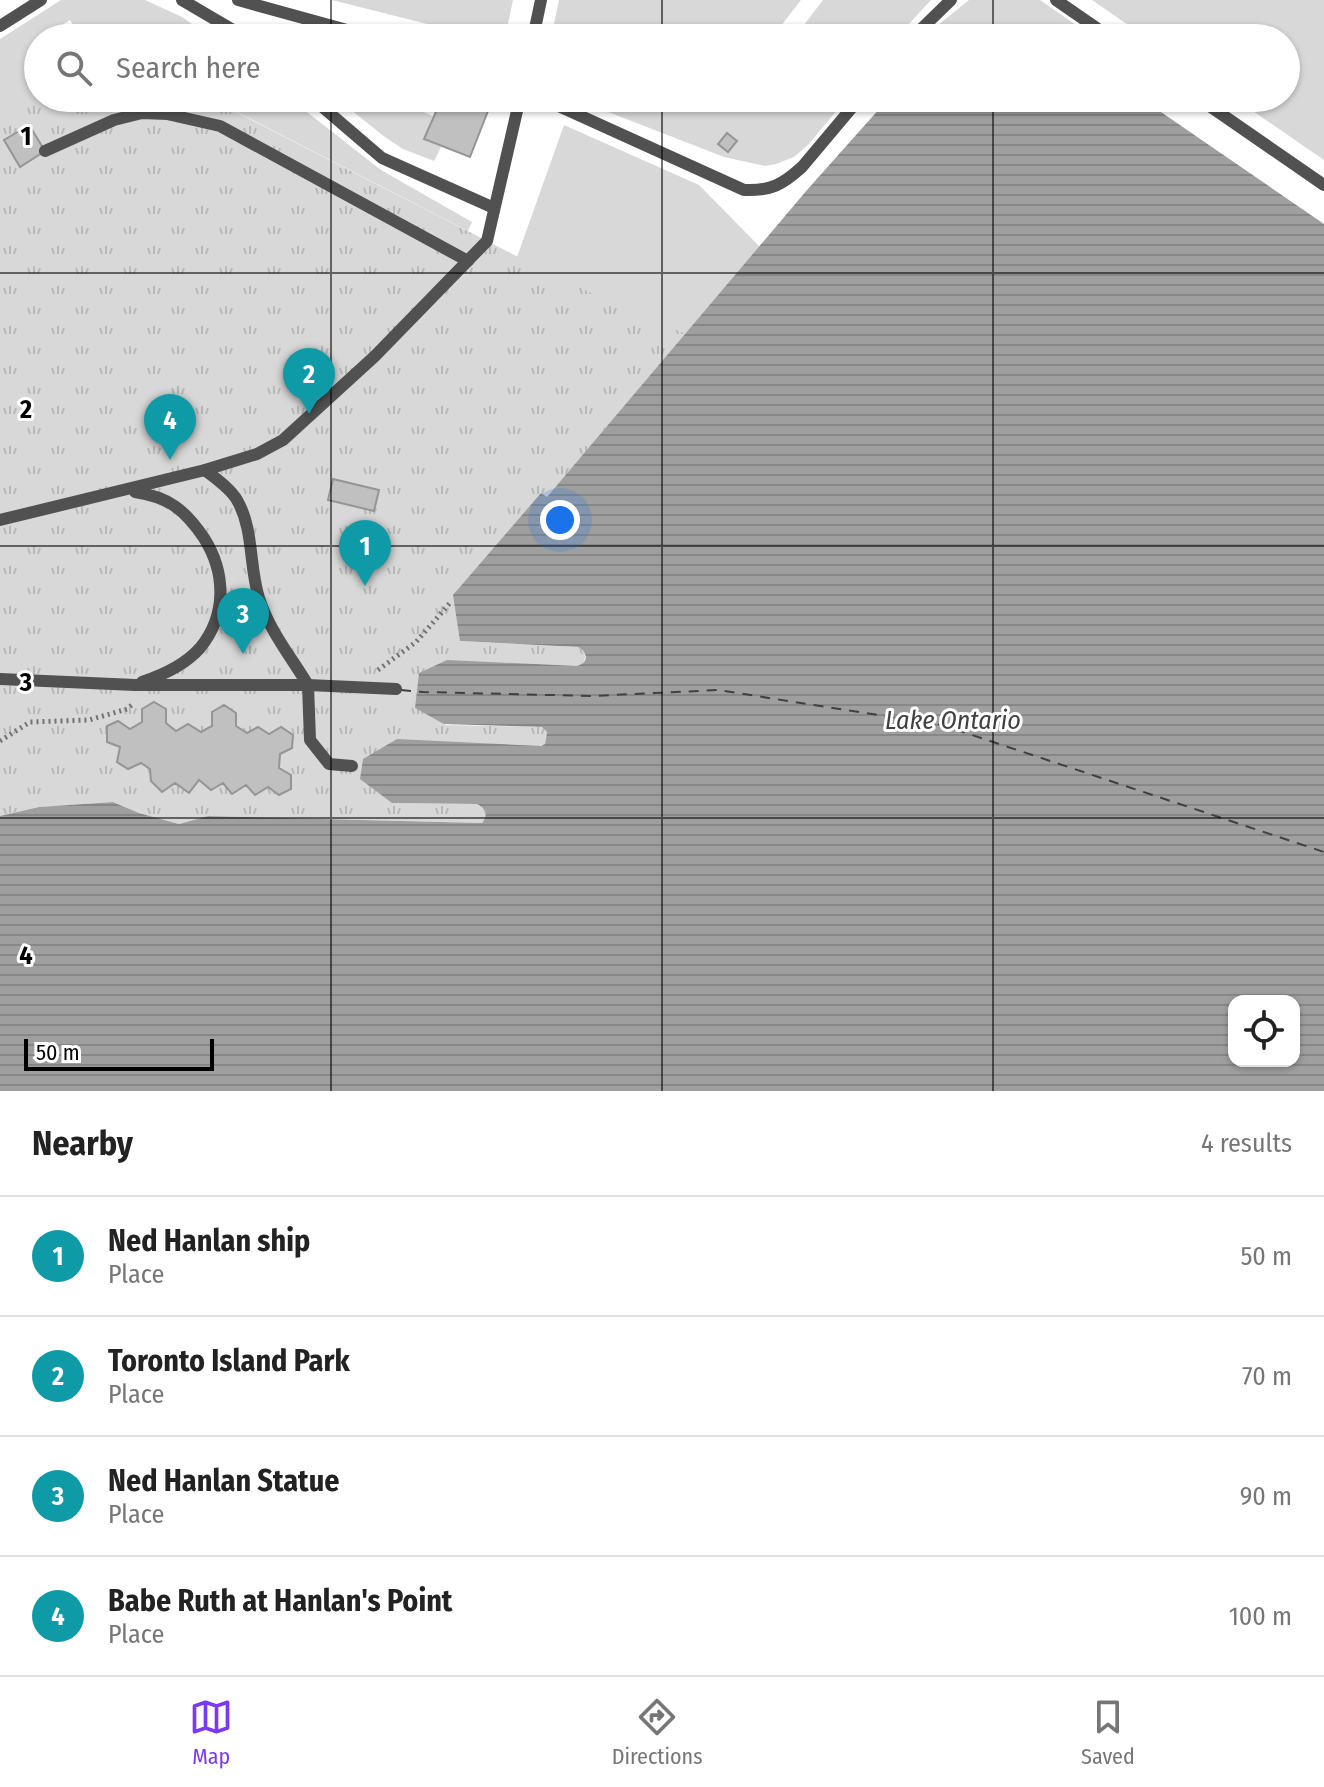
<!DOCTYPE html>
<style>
:root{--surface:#fff;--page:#f6f6f6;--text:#222;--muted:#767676;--line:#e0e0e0;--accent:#7c3aed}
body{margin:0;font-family:"Fira Sans Condensed",sans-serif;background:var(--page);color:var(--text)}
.controls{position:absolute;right:24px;bottom:24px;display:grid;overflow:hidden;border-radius:16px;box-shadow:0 2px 6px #0004}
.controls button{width:72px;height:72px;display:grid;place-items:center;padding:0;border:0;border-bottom:2px solid var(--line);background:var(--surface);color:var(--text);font:40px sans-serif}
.scale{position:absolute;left:24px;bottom:20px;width:190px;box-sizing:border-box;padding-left:8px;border:4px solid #000;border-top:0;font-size:22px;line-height:28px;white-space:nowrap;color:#000;-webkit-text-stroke:6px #fff;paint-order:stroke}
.you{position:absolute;left:560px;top:520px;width:28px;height:28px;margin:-20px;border:6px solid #fff;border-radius:50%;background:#1a73e8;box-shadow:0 0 0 12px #1a73e833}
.badge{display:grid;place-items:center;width:52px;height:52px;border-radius:50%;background:var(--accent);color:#fff;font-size:26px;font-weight:700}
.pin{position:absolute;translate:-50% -66px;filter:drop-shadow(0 2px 4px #0008)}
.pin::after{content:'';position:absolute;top:42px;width:28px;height:24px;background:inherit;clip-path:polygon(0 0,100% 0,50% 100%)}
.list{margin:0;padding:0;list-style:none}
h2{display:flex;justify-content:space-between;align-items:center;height:104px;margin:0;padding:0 32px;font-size:34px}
h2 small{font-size:26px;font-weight:400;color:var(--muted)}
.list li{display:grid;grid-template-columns:52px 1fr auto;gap:24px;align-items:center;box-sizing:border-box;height:120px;padding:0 32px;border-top:2px solid var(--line)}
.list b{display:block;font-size:30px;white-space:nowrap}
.list p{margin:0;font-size:26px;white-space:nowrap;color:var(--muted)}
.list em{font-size:26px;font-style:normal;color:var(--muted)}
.icon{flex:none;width:44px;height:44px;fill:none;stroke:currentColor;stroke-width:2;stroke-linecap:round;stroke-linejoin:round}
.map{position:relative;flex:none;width:1324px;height:1091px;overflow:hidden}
.search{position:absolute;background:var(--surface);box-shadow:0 2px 6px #0004;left:24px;right:24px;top:24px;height:88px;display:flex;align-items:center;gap:20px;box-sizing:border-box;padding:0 28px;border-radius:44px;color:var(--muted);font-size:30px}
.sheet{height:584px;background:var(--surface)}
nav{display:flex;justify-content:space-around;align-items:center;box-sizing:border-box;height:112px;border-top:2px solid var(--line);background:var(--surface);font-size:22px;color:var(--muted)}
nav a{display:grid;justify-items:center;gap:4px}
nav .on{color:var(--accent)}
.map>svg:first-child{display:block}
</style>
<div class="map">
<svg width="1324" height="1091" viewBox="0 0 1324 1091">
<defs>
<pattern id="park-tufts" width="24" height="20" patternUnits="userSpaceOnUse" patternTransform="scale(2)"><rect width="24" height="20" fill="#d8d8d8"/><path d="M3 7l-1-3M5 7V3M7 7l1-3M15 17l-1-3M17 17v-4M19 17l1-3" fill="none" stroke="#b8b8b8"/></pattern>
<pattern id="water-rules" width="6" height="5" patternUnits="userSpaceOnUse" patternTransform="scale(2)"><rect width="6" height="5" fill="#9f9f9f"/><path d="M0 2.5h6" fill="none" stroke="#878787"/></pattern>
</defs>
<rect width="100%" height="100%" fill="#fff"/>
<!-- grass -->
<g fill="#d8d8d8">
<polygon points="61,0 145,0 182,17 211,38 82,38 70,20 42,38 38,38 38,41 30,46 38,59 38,98 0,227 0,39"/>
<polygon points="332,0 513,0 505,38 472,38 447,29"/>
<polygon points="559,0 801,0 777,31 786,38 551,38"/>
<polygon points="823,0 931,0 896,38 794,38"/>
<polygon points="969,0 1040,0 1095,38 922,38"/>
<polygon points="1092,0 1324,0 1324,160 1234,98 1286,98 1286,38 1147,38"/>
<polygon points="160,98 289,98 381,170 472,222 468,231 231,109"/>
<polygon points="336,98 426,98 421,111 433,116 424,139 441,147 434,161 403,149 385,137"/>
<polygon points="579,98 847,98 809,144 794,157 776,164 765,166 724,157 598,108"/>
<polygon points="564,125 699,185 760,247 547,498 517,257"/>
</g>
<!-- park -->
<path fill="url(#park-tufts)" d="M38 82V98H209L569 283 686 334 547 498 542 493 460 641 578 647C586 651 587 657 582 665L444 725 542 727 547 732 545 744 391 803 477 804C484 808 486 811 486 819L482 823 208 816 179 824 139 813 113 802 39 807 0 816V105Z"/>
<!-- water -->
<path fill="url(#water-rules)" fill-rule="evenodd" d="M889 98H1091L1158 110 1324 224V1091H0V816L39 807 113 802 139 813 179 824 208 816 482 823C489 815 485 808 477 804L392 803 360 779 363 759 397 739 541 746 545 744 547 732 542 727 444 724 415 708 419 673 447 660 577 666C589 663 588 652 578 647L460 641 453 595 541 493 547 497 807 190ZM1234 1001H1294V1061H1234Z"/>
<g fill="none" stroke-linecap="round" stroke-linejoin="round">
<!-- ferry -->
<polyline stroke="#404040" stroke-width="2" stroke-dasharray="10 8" stroke-linecap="butt" points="401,690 423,692 592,696 718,690 942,725 1324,852"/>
</g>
<!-- building -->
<g fill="#c0c0c0" stroke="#959595" stroke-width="2">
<polygon points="442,98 493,98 470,157 424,139"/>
<polygon points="29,125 45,151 20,167 4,140"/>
<polygon points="727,133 737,141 728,152 718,144"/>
<polygon points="333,479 379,490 374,511 328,500"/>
<polygon points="154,702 166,709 166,723 176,731 188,724 201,732 212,726 212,712 224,705 236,713 236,726 247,733 258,727 269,734 281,727 293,735 292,748 280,754 279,768 291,775 291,789 279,795 268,787 255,795 246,785 232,794 223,783 211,790 199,780 189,793 175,783 162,792 151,781 150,769 141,763 128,769 117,762 120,747 107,742 107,726 118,721 130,729 142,722 142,709"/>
</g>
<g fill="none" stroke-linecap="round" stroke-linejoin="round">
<!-- path -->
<g stroke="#737373" stroke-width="5" stroke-dasharray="2 4" stroke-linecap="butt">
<polyline points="378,670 416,642 450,603"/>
<polyline points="0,741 30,722 89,720 127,709 134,703"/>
</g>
<!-- lane -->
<g stroke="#515151" stroke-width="12">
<polyline points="182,0 233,30 242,38"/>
<polyline points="238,0 376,38"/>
<polyline points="1056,0 1111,38"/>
<polyline points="0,26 41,0"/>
<polyline points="533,38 541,0"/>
<polyline points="912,38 951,0"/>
<polyline points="312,98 382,158 494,208"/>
<path d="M541 98 744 190C771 191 782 185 802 167L860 98"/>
<polyline points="1198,98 1324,185"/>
<polyline points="45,151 114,120 142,113 167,114 220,126 468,261"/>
<path d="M205 470C216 479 230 488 237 500 254 529 249 567 259 598 269 630 291 657 308 685"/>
<path d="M135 492C169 497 185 510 204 538 226 573 227 615 200 648 185 665 163 675 142 682"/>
<polyline points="0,520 205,470 257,454 283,440 375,356 487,241 520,98"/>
<polyline points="0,679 135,685 308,685 396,689"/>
<polyline points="308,685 310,740 329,764 352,766"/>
</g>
</g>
<!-- grid -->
<path fill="none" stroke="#000" stroke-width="2" stroke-opacity="0.55" d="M331 0V38M662 0V38M993 0V38M331 98V1091M662 98V1091M993 98V1091M0 273H1324M0 546H1324M0 818H1324"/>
<g text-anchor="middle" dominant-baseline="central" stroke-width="6" stroke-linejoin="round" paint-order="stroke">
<!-- water labels -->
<g font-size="26" font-style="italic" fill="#404040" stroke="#fff">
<text x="953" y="720">Lake Ontario</text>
</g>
</g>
<g font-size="26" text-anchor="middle" font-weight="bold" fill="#000" stroke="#fff" stroke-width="6" stroke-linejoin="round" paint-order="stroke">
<text x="26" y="145">1</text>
<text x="26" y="418">2</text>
<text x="26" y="691">3</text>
<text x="26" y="964">4</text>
</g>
</svg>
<div class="controls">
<button><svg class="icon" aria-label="locate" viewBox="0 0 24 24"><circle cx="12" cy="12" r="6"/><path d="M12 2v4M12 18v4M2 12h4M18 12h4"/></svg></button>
</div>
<div class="scale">50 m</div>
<div class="you"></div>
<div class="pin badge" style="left:365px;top:586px;background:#0f9aa8">1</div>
<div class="pin badge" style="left:309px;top:414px;background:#0f9aa8">2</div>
<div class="pin badge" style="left:243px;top:654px;background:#0f9aa8">3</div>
<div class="pin badge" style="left:170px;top:460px;background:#0f9aa8">4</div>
<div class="search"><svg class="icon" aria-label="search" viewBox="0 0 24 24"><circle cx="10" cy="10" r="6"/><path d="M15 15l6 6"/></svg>Search here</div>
</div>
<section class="sheet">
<h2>Nearby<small>4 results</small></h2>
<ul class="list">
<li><span class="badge" style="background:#0f9aa8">1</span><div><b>Ned Hanlan ship</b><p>Place</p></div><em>50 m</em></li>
<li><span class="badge" style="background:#0f9aa8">2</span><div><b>Toronto Island Park</b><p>Place</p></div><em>70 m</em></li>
<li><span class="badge" style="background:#0f9aa8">3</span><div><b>Ned Hanlan Statue</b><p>Place</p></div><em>90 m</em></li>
<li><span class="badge" style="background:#0f9aa8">4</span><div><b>Babe Ruth at Hanlan's Point</b><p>Place</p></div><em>100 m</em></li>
</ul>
</section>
<nav>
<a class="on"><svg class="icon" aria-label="map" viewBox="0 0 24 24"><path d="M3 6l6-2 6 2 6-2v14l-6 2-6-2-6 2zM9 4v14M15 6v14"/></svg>Map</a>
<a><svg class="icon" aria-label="directions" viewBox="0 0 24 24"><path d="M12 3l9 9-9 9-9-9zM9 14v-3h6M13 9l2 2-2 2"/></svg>Directions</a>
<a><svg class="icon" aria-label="saved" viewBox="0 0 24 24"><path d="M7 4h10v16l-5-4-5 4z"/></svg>Saved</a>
</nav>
